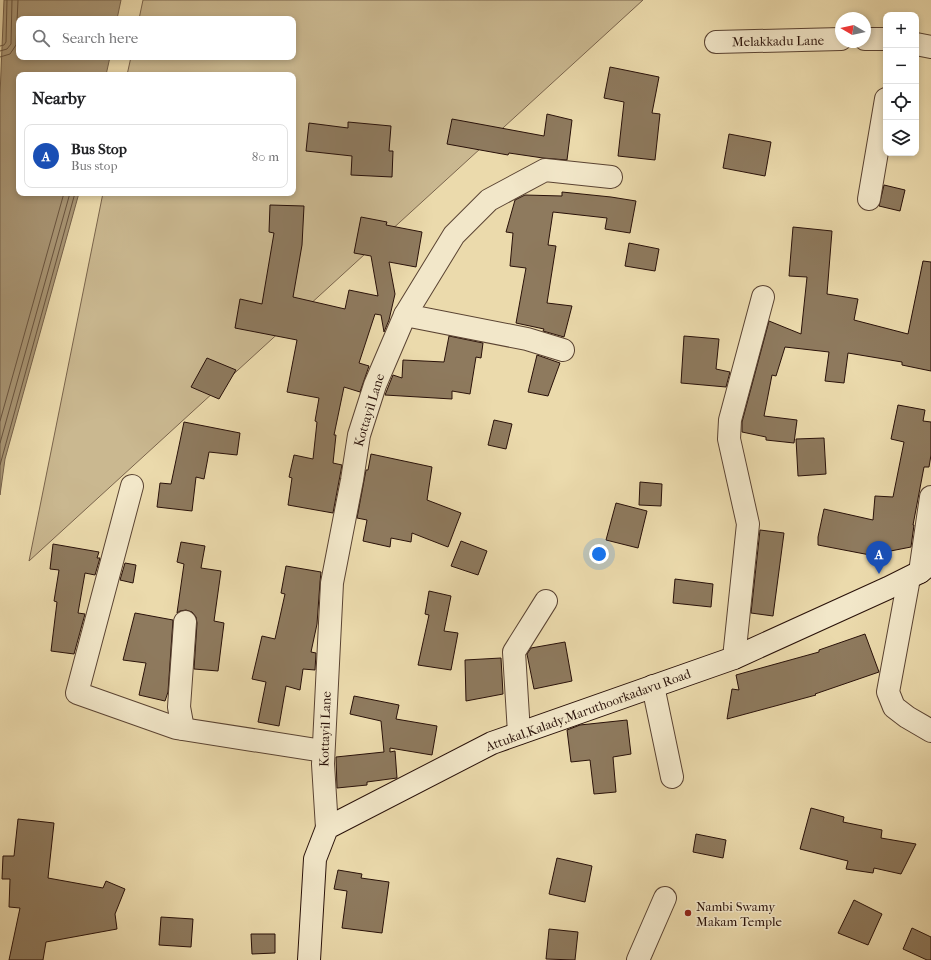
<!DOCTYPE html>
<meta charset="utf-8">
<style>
:root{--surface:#fff;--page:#f2f2f2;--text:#202124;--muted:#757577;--line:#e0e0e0;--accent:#ea580c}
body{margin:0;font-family:"IM FELL French Canon",serif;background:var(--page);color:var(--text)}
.controls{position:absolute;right:12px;top:12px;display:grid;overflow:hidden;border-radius:8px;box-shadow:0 2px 6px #0003}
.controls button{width:36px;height:36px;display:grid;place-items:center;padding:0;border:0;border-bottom:1px solid var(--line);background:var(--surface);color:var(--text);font:20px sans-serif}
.compass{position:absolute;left:835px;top:12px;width:36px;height:36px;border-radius:50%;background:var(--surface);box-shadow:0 2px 6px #0003;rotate:279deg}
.you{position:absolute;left:599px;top:554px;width:14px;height:14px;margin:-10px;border:3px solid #fff;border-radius:50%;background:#1a73e8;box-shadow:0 0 0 6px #1a73e833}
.badge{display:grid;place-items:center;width:26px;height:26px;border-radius:50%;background:var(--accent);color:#fff;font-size:13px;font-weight:700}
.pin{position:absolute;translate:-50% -33px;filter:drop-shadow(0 1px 2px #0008)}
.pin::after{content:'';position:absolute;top:21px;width:14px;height:12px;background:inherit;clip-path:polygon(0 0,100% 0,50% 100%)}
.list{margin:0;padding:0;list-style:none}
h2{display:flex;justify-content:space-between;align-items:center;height:52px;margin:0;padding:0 16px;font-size:17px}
h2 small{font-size:13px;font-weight:400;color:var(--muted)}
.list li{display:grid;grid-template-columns:26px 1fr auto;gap:12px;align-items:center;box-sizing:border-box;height:64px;margin:0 8px 8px;padding:0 8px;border:1px solid var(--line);border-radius:8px}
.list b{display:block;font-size:15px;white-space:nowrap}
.list p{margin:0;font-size:13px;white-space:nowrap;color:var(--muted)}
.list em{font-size:13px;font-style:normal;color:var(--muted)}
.icon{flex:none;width:22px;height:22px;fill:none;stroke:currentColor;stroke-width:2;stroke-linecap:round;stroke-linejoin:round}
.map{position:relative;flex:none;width:931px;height:960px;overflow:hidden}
.search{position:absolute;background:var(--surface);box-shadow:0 2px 6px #0003;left:16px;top:16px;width:280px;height:44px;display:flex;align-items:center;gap:10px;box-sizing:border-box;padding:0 14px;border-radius:8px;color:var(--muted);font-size:15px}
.panel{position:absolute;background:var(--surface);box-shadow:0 2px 6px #0003;left:16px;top:72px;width:280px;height:124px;border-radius:8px}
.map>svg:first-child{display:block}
</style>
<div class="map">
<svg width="931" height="960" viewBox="0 0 931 960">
<rect width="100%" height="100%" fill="#ebdaac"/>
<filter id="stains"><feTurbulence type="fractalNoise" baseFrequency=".005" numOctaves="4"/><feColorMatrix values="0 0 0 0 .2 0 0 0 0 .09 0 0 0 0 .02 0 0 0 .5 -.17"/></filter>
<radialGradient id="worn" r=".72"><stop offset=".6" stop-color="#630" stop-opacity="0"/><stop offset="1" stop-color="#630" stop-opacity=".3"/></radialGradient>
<!-- green -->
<polygon fill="#cab890" stroke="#7a644c" points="143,0 643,0 29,561 103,193 293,193 293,75 127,75 131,57 293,57 293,19 139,19"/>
<!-- water -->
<polygon fill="#a99675" stroke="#76614a" points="4,0 121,0 117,19 19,19 19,57 110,57 106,75 19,75 19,193 79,193 5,459 0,495 0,95"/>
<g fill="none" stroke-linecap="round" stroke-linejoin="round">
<!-- shore -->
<g stroke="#69543f" stroke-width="1">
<polyline points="0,46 4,45 6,42 7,0"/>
<polyline points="0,51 7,49 11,44 12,0"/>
<polyline points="0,57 10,54 16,45 18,0"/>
<polyline points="0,421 64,193"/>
<polyline points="0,443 70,193"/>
<polyline points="0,465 75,193"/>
</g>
</g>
<!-- building -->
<g fill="#8e7a5e" stroke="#291109">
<polygon points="610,67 659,77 652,113 660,114 655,160 618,156 624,102 604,98"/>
<polygon points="547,114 572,120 567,160 543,158 509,153 508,155 447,144 452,119 544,136"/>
<polygon points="348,122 391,126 389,151 393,151 392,177 351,175 352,156 306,151 309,123 348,128"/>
<polygon points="729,134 771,142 765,176 723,168"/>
<polygon points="884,185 905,190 900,211 879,206"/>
<polygon points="562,192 611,197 636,201 630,233 605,229 607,218 553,212 548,245 556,246 547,303 572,306 564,337 543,331 544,329 516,323 526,268 510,266 513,233 506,232 515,200 525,195 562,196"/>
<polygon points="270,205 304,206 302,245 293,297 345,309 349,290 378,296 371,256 354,253 361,217 387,222 386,225 422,232 416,267 389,262 395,294 389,320 384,332 381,315 375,314 359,363 369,366 360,392 344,387 334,435 336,435 333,463 342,465 333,513 288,505 292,478 289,477 294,455 313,459 317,422 315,421 319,398 287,392 297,340 235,328 240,299 262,304 274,233 269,232"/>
<polygon points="793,227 832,231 827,294 858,299 854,320 908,334 923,261 931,262 931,371 902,365 902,362 848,353 844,383 825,381 829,352 785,347 776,376 772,375 764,416 797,420 794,443 766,440 766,437 742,432 742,422 769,321 801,334 807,277 789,276"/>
<polygon points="629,243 659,249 655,271 625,266"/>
<polygon points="449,336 483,343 481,358 476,357 470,394 452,391 452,399 385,395 393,375 402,378 403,360 444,362"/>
<polygon points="684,336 719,339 716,369 730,372 726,387 681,383"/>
<polygon points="537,355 560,363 548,396 528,392"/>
<polygon points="207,358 236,370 219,399 191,387"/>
<polygon points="898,405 925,410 923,421 931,422 931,455 929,467 924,467 913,525 914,525 911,547 870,555 818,545 818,537 824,509 873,520 875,496 893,497 904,442 891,439"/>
<polygon points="494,420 512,424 506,449 488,445"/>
<polygon points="184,422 240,433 237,455 209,452 204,479 196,477 192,511 157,507 160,483 171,484"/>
<polygon points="824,438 826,474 798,476 796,439"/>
<polygon points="371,454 432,467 427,500 461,513 448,547 412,533 411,542 391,538 390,547 363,541 367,520 357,518 366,470 368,470"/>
<polygon points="640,482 662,484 661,506 639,505"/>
<polygon points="616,503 647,511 638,548 606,540"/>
<polygon points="760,530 784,533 773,616 751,613"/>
<polygon points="461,541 487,551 478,575 451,566"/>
<polygon points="181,542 205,546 201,568 221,571 214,621 224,623 218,671 194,669 197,623 196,617 192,612 186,610 180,611 177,613 184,564 177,562"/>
<polygon points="53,544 99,552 97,558 100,558 95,575 85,573 78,613 85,614 74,654 51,651 57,602 54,601 59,570 50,569"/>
<polygon points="125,563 136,565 133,583 120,580"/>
<polygon points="286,566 321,572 320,582 317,624 311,652 316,653 315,670 303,669 300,690 286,686 279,726 258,722 266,682 252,679 262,636 275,639 285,594 281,593"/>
<polygon points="675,579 713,584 711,607 673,603"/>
<polygon points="429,591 451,596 444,631 458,633 451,670 418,665 429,615 425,614"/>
<polygon points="135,613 173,620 168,692 165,701 139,695 146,663 123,660"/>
<polygon points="865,634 879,672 815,694 816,695 727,719 732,689 739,690 736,675 819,652 819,650"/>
<polygon points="565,642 572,681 534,689 527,654 531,648"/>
<polygon points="501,658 503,694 466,701 465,660"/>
<polygon points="354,696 399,705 396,719 437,726 432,755 390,748 390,752 395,751 397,778 367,782 367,785 337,788 336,757 384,752 381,721 350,714"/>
<polygon points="627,720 631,754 613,757 616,792 594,794 590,760 571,762 567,730 580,725"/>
<polygon points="811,808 844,817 843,822 882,830 881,838 916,844 901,874 874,868 873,873 846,869 848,861 800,849"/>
<polygon points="18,819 54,823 48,878 103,888 106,881 125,889 115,914 117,929 46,942 43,960 9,960 20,908 9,907 10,879 2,879 3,856 14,856"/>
<polygon points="696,834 726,840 723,858 693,852"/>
<polygon points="557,858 592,866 585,902 549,894"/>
<polygon points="338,870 362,874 361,878 389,882 382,933 342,928 347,891 334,889"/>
<polygon points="854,900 882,914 868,945 838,933"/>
<polygon points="161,917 193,919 191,947 159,945"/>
<polygon points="912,928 931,937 931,960 927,960 903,949"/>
<polygon points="549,929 578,932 575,960 546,959"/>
<polygon points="251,934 275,934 275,953 252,954"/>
</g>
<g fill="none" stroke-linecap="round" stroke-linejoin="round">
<!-- street casing -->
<g stroke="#5a4332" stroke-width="24">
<g id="street">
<polyline points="865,39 886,39"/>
<polyline points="716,42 841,39"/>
<polyline points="916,44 931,47"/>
<polyline points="869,199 886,99"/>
<polyline points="405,315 527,339 563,350"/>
<polyline points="132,486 77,693 176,728 323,751"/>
<polyline points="920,572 931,497"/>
<polyline points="909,578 888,692 894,707 907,717 931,731"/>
<polyline points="734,658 748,524 729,439 730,420 763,297"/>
<polyline points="653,686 672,777"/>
<polyline points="183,729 179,707 185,622"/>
<polyline points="519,733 514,652 546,601"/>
<polyline points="327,828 323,764 332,583 352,480 359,435 375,385 405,315 454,235 489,200 545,170 611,177"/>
<polyline points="638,960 665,898"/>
</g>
</g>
<!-- secondary casing -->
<g stroke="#291109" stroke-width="24">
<polyline id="secondary" points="309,960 315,859 327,828 492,743 734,658 888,588 920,572 931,563"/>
</g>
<!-- street -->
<use href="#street" stroke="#f2e7c9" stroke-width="22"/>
<!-- secondary -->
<use href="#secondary" stroke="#f2e7c9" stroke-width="22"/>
</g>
<!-- markers -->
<circle fill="#8f2418" stroke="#f2e7c9" stroke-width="1.5" cx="688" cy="913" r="4"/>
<g text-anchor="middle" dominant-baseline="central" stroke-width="3" stroke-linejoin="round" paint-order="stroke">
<!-- street labels -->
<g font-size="13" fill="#291109" stroke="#f2e7c9">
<text transform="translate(778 41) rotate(-1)">Melakkadu Lane</text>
<text transform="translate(369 410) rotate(-73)">Kottayil Lane</text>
<text transform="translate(588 710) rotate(-20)">Attukal,Kalady,Maruthoorkadavu Road</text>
<text transform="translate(325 729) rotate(-88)">Kottayil Lane</text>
</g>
<!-- poi labels -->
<g font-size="13" fill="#291109" stroke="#f2e7c9" text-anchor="start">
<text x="696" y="906">Nambi Swamy<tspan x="696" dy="15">Makam Temple</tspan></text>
</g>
</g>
<rect width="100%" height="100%" filter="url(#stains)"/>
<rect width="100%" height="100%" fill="url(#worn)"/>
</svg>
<div class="controls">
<button>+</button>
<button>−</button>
<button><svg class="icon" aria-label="locate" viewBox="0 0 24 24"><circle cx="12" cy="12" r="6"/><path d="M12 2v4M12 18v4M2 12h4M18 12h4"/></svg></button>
<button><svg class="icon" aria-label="layers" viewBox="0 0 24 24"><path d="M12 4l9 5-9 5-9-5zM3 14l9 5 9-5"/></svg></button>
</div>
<svg class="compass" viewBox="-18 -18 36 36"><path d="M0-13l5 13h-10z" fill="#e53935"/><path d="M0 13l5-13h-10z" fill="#757577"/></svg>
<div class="you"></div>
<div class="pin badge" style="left:879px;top:574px;background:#1a4fb4">A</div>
<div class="search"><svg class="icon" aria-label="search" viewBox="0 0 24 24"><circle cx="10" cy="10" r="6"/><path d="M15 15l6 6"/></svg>Search here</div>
<section class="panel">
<h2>Nearby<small></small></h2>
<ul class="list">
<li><span class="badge" style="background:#1a4fb4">A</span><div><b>Bus Stop</b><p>Bus stop</p></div><em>80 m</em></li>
</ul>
</section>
</div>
